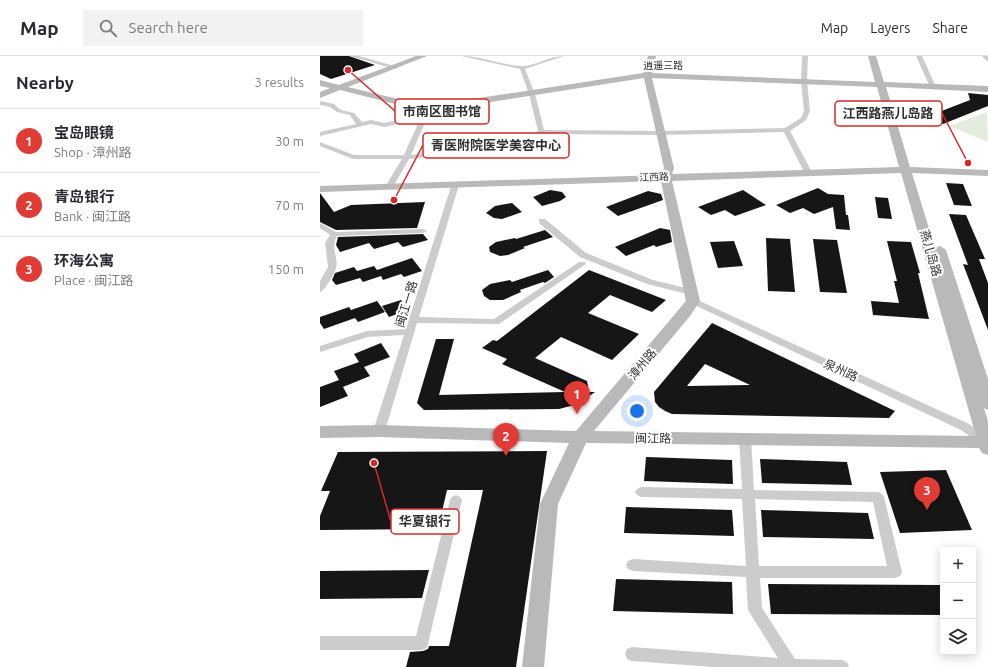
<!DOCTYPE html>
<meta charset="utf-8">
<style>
:root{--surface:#fff;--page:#f2f2f3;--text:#2b2b33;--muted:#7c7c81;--line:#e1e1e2;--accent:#e13b36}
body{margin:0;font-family:Ubuntu,"Noto Sans SC",sans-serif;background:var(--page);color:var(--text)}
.controls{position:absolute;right:12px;bottom:12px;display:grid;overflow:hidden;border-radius:0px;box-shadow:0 2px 10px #0003}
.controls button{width:36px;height:36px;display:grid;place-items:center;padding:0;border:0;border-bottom:1px solid var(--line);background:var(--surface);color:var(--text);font:20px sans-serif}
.you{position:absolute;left:317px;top:355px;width:14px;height:14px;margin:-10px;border:3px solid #fff;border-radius:50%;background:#1a73e8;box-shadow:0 0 0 6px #1a73e833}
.badge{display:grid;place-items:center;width:26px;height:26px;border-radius:50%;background:var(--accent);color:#fff;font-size:13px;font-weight:700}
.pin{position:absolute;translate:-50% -33px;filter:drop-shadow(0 1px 2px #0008)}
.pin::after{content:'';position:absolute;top:21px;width:14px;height:12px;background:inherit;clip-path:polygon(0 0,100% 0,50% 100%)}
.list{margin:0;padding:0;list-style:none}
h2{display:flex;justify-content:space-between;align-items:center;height:52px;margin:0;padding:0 16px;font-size:17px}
h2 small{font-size:13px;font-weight:400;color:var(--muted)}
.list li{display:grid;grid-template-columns:26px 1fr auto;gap:12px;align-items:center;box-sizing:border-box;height:64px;padding:0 16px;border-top:1px solid var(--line)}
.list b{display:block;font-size:15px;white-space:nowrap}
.list p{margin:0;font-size:13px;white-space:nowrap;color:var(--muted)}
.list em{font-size:13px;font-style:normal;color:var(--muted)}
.icon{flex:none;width:22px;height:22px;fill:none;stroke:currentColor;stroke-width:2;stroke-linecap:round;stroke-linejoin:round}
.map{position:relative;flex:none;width:668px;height:611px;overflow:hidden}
header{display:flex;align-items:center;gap:24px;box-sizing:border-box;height:56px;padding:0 20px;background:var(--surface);border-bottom:1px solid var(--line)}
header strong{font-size:19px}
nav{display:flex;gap:22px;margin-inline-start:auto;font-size:14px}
.search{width:280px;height:36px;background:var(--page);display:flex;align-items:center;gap:10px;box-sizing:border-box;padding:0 14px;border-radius:0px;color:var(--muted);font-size:15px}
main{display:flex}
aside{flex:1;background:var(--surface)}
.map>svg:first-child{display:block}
</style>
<header>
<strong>Map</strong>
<div class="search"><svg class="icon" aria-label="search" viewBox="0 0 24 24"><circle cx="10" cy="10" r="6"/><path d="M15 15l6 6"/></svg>Search here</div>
<nav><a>Map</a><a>Layers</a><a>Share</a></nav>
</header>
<main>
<aside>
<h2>Nearby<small>3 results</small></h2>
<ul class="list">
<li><span class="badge">1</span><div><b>宝岛眼镜</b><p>Shop · 漳州路</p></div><em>30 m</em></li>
<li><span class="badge">2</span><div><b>青岛银行</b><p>Bank · 闽江路</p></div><em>70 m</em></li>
<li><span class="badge">3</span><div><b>环海公寓</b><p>Place · 闽江路</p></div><em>150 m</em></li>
</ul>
</aside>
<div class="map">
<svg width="668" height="611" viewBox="0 0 668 611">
<rect width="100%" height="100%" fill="#fff"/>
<!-- green -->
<polygon fill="#e4ecdd" points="667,56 668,86 629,70"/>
<!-- building -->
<g fill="#161616" fill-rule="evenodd">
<polygon points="0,0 29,0 55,9 11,23 0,18"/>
<polygon points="648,37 668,39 668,50 623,68 606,61 650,44"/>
<polygon points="626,127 643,128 652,150 634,149"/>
<polygon points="498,132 508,138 524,139 526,159 528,159 530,174 516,173 513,151 494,158 483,152 470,157 456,149"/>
<polygon points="230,134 242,136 246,141 240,145 222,150 213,141"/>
<polygon points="423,134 446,149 415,160 405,154 391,159 378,151"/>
<polygon points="328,135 341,138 343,144 298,160 286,151"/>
<polygon points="0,137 14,156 31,149 105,146 97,172 16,174 0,166"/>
<polygon points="555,141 568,142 572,163 558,162"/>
<polygon points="192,147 202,156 182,163 174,162 166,157 175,150"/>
<polygon points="629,158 646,159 665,203 659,203 668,227 668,274 643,208 648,209"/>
<polygon points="340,172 350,174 352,186 336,191 334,189 306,200 295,191"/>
<polygon points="225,174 233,181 203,191 205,192 188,199 180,200 170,196 169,191 176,186 195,182 196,183"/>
<polygon points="103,178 108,184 83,191 78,186 54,193 49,187 20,196 16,189 18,181"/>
<polygon points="446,182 470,183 475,236 448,235"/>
<polygon points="493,183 517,184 527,237 500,236"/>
<polygon points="414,185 423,210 398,212 390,186"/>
<polygon points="567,185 591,186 600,217 598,217 609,263 553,259 551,245 579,247 574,225 577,225"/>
<polygon points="92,202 102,215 84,221 81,218 63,224 61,220 43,226 40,222 16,229 12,224 15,217 34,211 37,215 54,210 57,214"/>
<polygon points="228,214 234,221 225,227 223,226 200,234 201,236 183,244 170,244 164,240 162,234 170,228 190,224 192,226"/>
<polygon points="269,214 346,244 332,256 290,239 268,257 319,278 292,304 241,281 215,302 267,325 269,336 275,336 258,348 239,353 104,354 97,347 116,283 134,283 119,339 245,336 182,308 187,303 162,292 173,284 177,285"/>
<polygon points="81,244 88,254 69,261 62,250"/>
<polygon points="57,245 65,256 38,266 35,262 4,273 0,267 0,261 29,251 31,254"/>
<path d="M392 267 575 355 569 362 352 358 345 355 339 351 335 346 334 336ZM385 308 430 329 367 330Z"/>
<polygon points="61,287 70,301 44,311 50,320 23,331 28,340 0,351 0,331 19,324 14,315 39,306 34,298"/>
<polygon points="227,395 196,611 86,611 90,596 103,595 108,593 109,590 129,590 163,434 127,434 118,473 0,474 0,460 10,435 1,435 18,396"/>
<polygon points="326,401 412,404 413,428 324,425"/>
<polygon points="440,403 527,406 532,429 442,427"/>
<polygon points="626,414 652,474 580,477 560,416"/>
<polygon points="306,451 412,454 414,480 304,477"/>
<polygon points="441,454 548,457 554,483 443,481"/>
<polygon points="109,514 102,542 0,543 0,515"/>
<polygon points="296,523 412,526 413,558 293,555"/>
<polygon points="448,528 620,529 623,538 623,559 451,558"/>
</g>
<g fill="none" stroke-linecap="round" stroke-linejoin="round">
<!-- street -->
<g fill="#ccc" fill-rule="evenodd">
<polygon points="30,0 39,0 78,11 75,13"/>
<path d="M141 0C162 0 181 9 201 10 213 11 229 0 244 0L205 13 215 38 224 74 342 75 465 72 481 62 484 55 481 25 482 0H488L487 25 490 55 486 64 470 75 493 118 489 120 485 118 464 76 342 79 222 78 182 94 89 103 73 131 69 133 65 131 82 103H33L0 90V86L34 99H84L100 63 64 71 51 68 0 80V76L36 68 30 59 17 56 10 51 0 49V45L14 48 21 54 34 57 42 66 51 64 64 67 102 59 104 55H108V60L91 99 181 90 218 75 209 38 200 13Z"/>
<polygon points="596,0 602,0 616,31 615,32 610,31"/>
<polygon points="662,0 668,0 668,6"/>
<polygon points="132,127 139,129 99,261 174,263 259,206 265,206 266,208 179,268 97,267 65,375 63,378 55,378 53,375 84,279 48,281 0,296 0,290 47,275 86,273"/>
<polygon points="219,163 225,163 266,197 333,224 374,234 375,236 371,239 327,228 260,201 219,167"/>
<path d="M0 167 16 176 103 173 107 175 103 177 17 180C10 193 19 201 16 212 14 218 6 234 0 236V225L8 211 5 187 10 179 0 172Z"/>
<polygon points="373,242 649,368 668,381 668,388 661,388 641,374 370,247 368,245 370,243"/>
<path d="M425 378 429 379 431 382 434 434 558 436 562 438 564 441 582 516 580 520 575 522H440L442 552 475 603 522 604 527 606 529 611H393L312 605 307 603 305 598 307 593 312 591 458 602 428 554 426 521 313 515 308 513 306 509 308 505 313 503 426 510 422 443 321 441 317 439 315 436 317 433 321 431 422 433 419 382 421 379ZM435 443 553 446 567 510H439Z"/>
<polygon points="136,439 140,441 142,444 107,592 102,594 0,594 0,580 96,580 130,444 132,441"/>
</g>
<!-- secondary -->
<path fill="#b9b9b9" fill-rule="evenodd" d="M96 0H107L28 31 107 50 323 17 328 0H336L332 17 555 26 548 0H556L564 26 668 30V36L566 31 590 111 668 114V120L592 117 615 192 620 190 626 194 668 323V354L664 352 668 365V399L662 397 659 392 266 387 238 448 224 611H202L220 448 249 387 59 381 0 382V370L59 369 256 375 366 245 341 125 0 136V130L341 119 344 112 324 22 107 56 20 34 0 42V36L10 32 0 30V24L19 29ZM332 22 557 31 579 111 352 118 354 112ZM581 117 656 380 274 375 370 260 380 245 352 125Z"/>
</g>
<g text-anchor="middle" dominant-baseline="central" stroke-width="4" stroke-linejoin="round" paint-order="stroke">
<!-- far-street labels -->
<g font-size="10" fill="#2f2f2f" stroke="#fff">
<text x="343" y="9">逍遥三路</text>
<text transform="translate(334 121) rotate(-2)">江西路</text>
</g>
<!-- street labels -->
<g font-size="12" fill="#2f2f2f" stroke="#fff">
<text transform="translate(611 197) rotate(74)">燕儿岛路</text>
<text transform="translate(86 248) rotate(-73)">闽江一路</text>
<text transform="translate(322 308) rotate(-50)">漳州路</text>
<text transform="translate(521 314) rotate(25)">泉州路</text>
<text transform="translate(333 382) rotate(1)">闽江路</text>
</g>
</g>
<!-- callouts -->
<path fill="none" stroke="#d62828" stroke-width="1.5" d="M28 14L75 55M648 107L622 57M74 144L103 89M54 407L71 466"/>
<g fill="#d62828" stroke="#fff" stroke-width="1.5">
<circle cx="28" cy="14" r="4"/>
<circle cx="648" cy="107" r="4"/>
<circle cx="74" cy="144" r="4"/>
<circle cx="54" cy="407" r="4"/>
</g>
<g fill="#fff" stroke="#d62828" stroke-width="1.5">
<rect x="75" y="43" width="94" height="25" rx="4"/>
<rect x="515" y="45" width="107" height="25" rx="4"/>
<rect x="103" y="77" width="146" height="25" rx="4"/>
<rect x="71" y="453" width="68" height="25" rx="4"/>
</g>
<g font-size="13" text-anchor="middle" font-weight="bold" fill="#2f2f2f">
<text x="122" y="60">市南区图书馆</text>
<text x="568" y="62">江西路燕儿岛路</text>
<text x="176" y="94">青医附院医学美容中心</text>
<text x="105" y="470">华夏银行</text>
</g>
</svg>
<div class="controls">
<button>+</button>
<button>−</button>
<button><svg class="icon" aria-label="layers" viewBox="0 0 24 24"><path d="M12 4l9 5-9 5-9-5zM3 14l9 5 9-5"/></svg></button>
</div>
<div class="you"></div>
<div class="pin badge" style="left:257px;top:358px">1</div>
<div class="pin badge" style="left:186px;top:400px">2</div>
<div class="pin badge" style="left:607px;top:454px">3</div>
</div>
</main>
